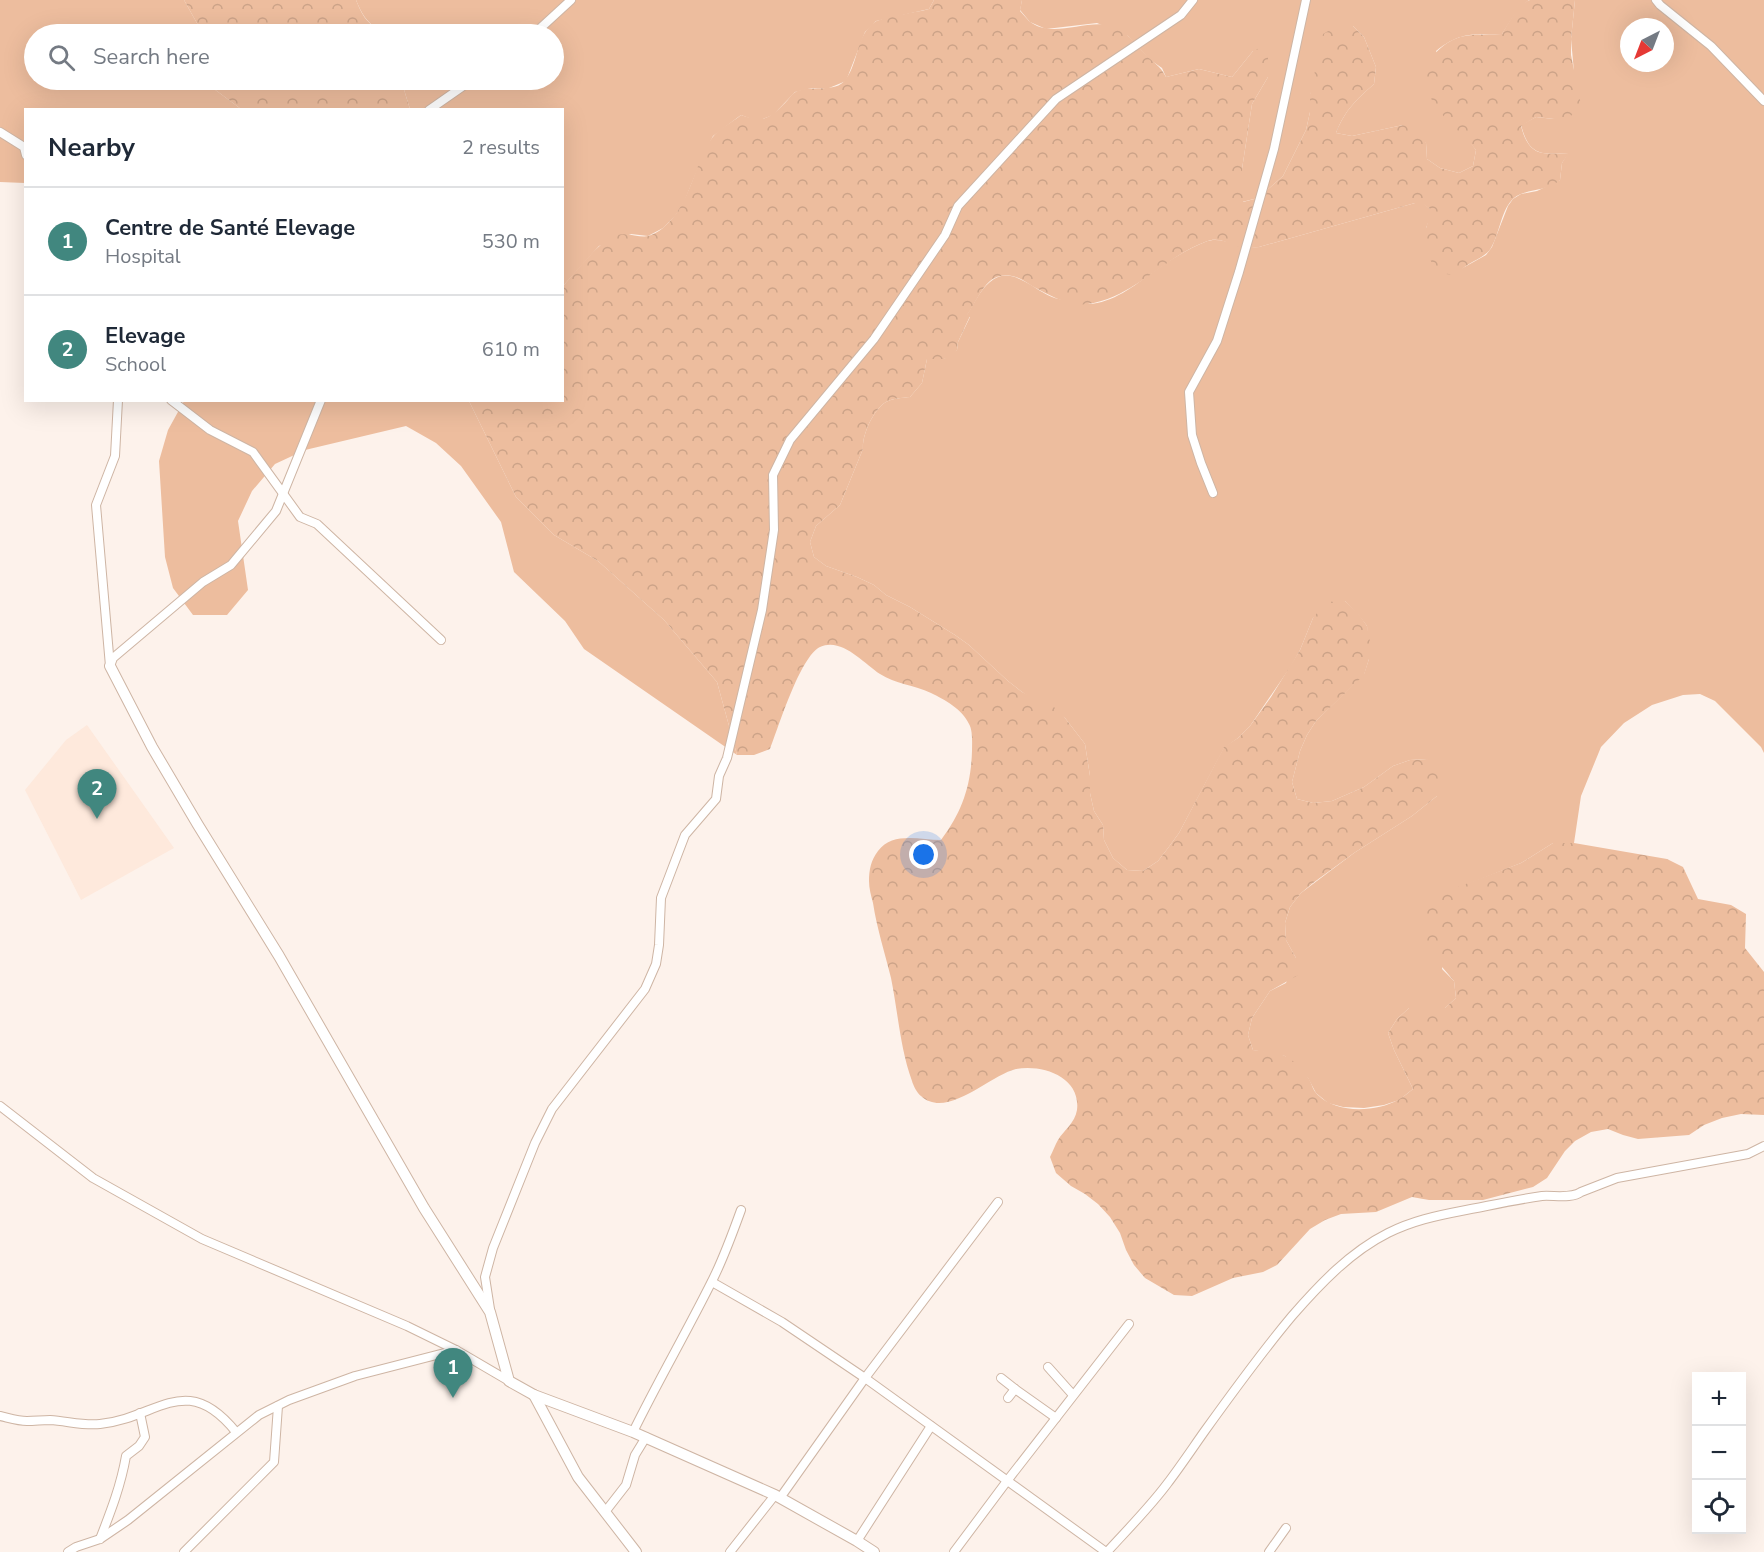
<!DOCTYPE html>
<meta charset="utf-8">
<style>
:root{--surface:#fff;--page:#f2f2f3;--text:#1f2937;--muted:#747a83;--line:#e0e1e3;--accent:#41877f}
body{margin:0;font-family:"Nunito Sans",sans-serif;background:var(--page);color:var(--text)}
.controls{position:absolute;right:18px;bottom:18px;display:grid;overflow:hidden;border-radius:0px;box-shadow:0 6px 24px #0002}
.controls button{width:54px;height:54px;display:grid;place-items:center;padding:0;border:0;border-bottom:2px solid var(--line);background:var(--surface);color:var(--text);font:30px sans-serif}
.compass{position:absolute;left:1620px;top:18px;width:54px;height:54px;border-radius:50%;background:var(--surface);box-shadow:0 6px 24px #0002;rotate:222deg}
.you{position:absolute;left:924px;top:855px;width:21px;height:21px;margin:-15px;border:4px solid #fff;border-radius:50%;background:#1a73e8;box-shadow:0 0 0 9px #1a73e833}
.badge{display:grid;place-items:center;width:39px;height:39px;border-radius:50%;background:var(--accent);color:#fff;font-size:20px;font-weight:700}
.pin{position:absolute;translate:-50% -50px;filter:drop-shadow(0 2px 3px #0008)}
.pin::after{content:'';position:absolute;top:32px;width:21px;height:18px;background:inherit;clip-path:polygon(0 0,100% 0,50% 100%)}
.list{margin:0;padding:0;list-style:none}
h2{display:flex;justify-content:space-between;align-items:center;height:78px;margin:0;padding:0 24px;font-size:26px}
h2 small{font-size:20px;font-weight:400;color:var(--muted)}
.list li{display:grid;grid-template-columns:39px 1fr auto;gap:18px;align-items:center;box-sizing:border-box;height:108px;padding:0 24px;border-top:2px solid var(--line)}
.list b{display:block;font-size:22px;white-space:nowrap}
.list p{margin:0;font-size:20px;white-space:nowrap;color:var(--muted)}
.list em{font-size:20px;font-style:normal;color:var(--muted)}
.icon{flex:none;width:33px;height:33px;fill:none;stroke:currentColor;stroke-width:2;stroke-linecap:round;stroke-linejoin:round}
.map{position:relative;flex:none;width:1764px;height:1552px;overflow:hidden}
.search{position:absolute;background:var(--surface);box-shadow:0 6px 24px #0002;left:24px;top:24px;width:540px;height:66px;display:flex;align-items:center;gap:15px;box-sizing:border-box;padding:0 21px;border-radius:33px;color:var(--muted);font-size:22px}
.panel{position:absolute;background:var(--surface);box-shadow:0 6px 24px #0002;left:24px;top:108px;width:540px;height:294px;border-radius:0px}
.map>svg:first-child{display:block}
</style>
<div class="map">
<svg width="1764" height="1552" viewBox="0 0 1764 1552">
<defs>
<pattern id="forest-crowns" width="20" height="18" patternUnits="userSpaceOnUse" patternTransform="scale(1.5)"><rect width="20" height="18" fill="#edbd9e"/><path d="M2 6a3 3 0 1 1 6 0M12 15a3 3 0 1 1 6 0" fill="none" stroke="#cca388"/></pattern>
</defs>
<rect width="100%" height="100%" fill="#fdf2eb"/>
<!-- built -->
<polygon fill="#fee9dc" points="87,725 174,848 81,900 25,790 66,740"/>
<!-- grass -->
<g fill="#edbd9e" fill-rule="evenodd">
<polygon points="0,0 184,0 203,34 34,34 34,80 211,80 210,86 241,109 26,110 25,183 0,182"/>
<path d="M356 0H934L929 9 876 21 865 32 846 81 829 88H812L795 92 773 115 757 121 741 115 713 136 698 168 684 202 675 216 663 228 648 236 631 234 599 246 563 286 562 110 410 109 401 80H554V34H381L379 29C367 24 361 12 356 0Z"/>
<path d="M1022 0H1529C1517 9 1510 21 1502 34 1474 34 1459 32 1436 51L1466 137 1476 150 1473 166 1459 173 1440 168 1427 159 1426 143 1403 125 1352 136 1336 133C1345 110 1356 100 1374 84L1376 67 1364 37 1353 26 1310 94V112L1306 130 1283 176 1258 198 1242 202V169L1252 104 1268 77 1253 51 1232 77 1199 69 1166 77 1162 68 1149 59 1128 36 1097 23 1046 29 1030 22 1020 10Z"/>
<path d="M1575 0H1764V753L1761 747 1715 701 1700 694 1683 695 1652 705 1624 723 1601 747 1581 796 1574 843H1553L1521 863 1458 888 1442 969 1454 981 1456 998 1445 1008H1409L1397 1019 1388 1033 1394 1050 1413 1089 1399 1100 1384 1105 1364 1108 1343 1107 1328 1103 1316 1093 1308 1078 1285 1056 1253 1050 1248 1035 1252 1018 1270 991 1286 983 1296 958 1286 940 1285 923 1290 907 1301 893 1354 853 1412 816 1437 796 1427 759 1410 760 1393 766 1364 787 1332 801 1313 803 1297 799 1292 782 1300 751 1307 735 1316 721 1364 674 1369 659 1367 626 1357 613 1345 601 1313 618 1300 650 1291 666 1250 726 1238 738 1224 748 1179 833 1168 848 1158 861 1143 871 1127 870 1113 858 1104 840 1103 825 1094 811 1090 793V776L1085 744 1065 718 1022 692 1008 681 969 645 955 635 910 607 886 595 874 585 857 577 826 566 814 557 810 542 816 526 840 505 863 449C862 435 873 410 886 402 893 398 902 398 910 397L922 383 927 359H944L957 350 958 342 970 317 966 316C974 305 979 291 990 282 1011 264 1032 289 1052 297 1060 300 1080 304 1088 304 1113 303 1134 286 1153 272 1169 261 1187 249 1205 242 1223 235 1240 250 1259 247L1415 203H1423L1430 209V218L1426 228 1452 274 1486 255 1492 247 1508 206 1513 199 1521 194 1537 191 1560 180 1562 163 1568 153C1540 155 1529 155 1521 125L1536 117 1554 119 1574 72 1571 39ZM1629 27H1665V63H1629Z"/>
<polygon points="184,401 469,401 516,497 554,535 598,561 664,620 717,682 737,755 584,649 565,621 514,572 501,522 461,466 436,443 406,426 305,450 275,464 252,491 238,521 248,590 227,615 193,615 173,588 165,557 159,461 168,430"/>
</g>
<!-- forest -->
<g fill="url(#forest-crowns)">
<path d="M184 0H356C361 12 366 24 379 29L381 34H203Z"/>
<path d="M934 0H1022L1020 11C1023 14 1026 18 1029 21 1052 40 1086 18 1112 26 1125 30 1135 43 1144 53 1153 63 1160 65 1166 77L1199 69 1232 77 1253 51 1268 44V77L1252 104 1242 169 1243 202 1258 198 1283 176 1306 130 1310 112V94L1323 34 1337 26H1353L1364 37 1376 67 1374 84C1356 100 1345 110 1336 133L1352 136 1403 125 1420 128 1426 143 1427 159 1440 168 1459 173 1473 166 1476 150C1459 129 1431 111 1425 82 1424 76 1425 69 1426 63 1453 32 1463 35 1502 34 1508 24 1519 3 1530 0 1539 0 1564 0 1575 0L1571 39V55L1581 105 1570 117 1554 119 1536 117 1521 126C1529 156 1541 155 1569 153L1562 163 1560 180C1547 192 1527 188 1514 198 1501 209 1500 233 1491 248 1486 256 1477 259 1469 264 1464 267 1459 272 1454 274 1438 278 1427 257 1424 245 1422 233 1430 222 1430 209L1423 204 1415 203 1259 247C1252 248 1247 249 1240 247 1228 244 1219 236 1205 242 1163 258 1134 297 1088 304 1069 307 1049 295 1032 286 1026 282 1019 277 1012 276 1004 274 996 276 990 281 980 290 975 304 967 315L970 316 958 342 957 350 952 357 944 359H927L922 383 910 397C902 398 893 398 886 402 873 410 862 435 863 449L840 505 816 526 810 542 814 557 826 566 857 577 874 585 886 595 910 607 955 635 969 645 1008 681 1022 692 1053 706 1065 718 1085 744 1090 776V793L1094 811 1103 825 1104 840 1113 858 1127 870 1143 871 1158 861 1168 848 1179 833 1224 747 1238 738 1250 726 1271 697 1300 650 1313 618 1326 602 1345 601 1358 613 1367 626 1370 642 1369 659 1364 675 1316 721 1307 735 1300 751 1292 782 1297 799 1313 803 1332 801 1364 787 1393 766 1410 760 1427 759 1445 766 1447 783 1437 796 1412 816 1354 853 1313 883 1301 893 1290 907 1285 923 1286 940 1296 958 1300 974 1270 991 1252 1018 1248 1035 1253 1050C1263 1051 1277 1052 1285 1056 1294 1060 1304 1071 1309 1079 1312 1084 1313 1091 1318 1095 1337 1114 1376 1112 1398 1100 1403 1097 1408 1093 1413 1089L1394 1050 1388 1033 1397 1019 1409 1008H1445L1456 998 1454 981 1431 954 1425 938 1422 919 1429 903 1442 893 1521 863 1553 843H1574L1667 859 1683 867 1698 899 1731 905 1746 914 1745 948 1764 972V1115L1741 1114 1722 1118 1704 1125 1689 1135 1638 1139 1623 1135 1608 1129 1591 1132 1575 1141 1565 1151 1547 1178 1533 1187 1483 1200H1429L1412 1197 1376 1212 1341 1214 1325 1220 1310 1229 1277 1265 1263 1272 1233 1278 1192 1296 1174 1295 1145 1278 1134 1265 1126 1250 1120 1233 1110 1217 1098 1204 1085 1194 1071 1186 1056 1173 1050 1157C1053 1151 1055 1145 1058 1140 1064 1130 1075 1123 1077 1110 1081 1077 1043 1064 1016 1069 990 1075 947 1120 921 1096 917 1093 913 1085 912 1081 900 1048 898 1012 891 978 885 953 877 929 873 903 871 896 869 888 869 881 869 870 871 860 878 851 893 831 920 840 941 840 962 812 971 786 972 751 972 743 973 731 969 724 963 710 944 699 931 693 914 685 895 684 880 674 863 663 842 637 820 647 800 657 779 726 770 749L754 755H737L717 682 664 620 598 561 554 535 516 497 469 401 562 400 563 286C574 274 601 239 616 235 628 232 640 238 648 236 653 235 661 230 664 227 691 204 693 166 712 138 718 129 733 122 741 115 763 123 769 119 785 103 788 100 791 95 794 93 809 83 835 95 846 79 859 61 856 35 875 22 882 17 919 12 929 9Z"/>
<polygon points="211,80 401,80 410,109 241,109 210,86"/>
</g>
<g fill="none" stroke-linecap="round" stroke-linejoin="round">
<!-- minor casing -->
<g stroke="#ceb5a4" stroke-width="10">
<g id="minor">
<polyline points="1656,0 1660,5 1711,46 1764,101"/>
<polyline points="534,34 571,0"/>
<polyline points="429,110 472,80"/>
<polyline points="0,132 24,147 26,155"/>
<polyline points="171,400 210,430 253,452 300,517 317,524 441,640"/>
<polyline points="1213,493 1201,463 1192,435 1189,392 1217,341 1239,272 1274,149 1306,0"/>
<polyline points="110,666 113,658 203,582 231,565 276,511 321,400"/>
<polyline points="110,666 96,505 115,456 118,400"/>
<polyline points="0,1106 93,1178 202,1239 407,1326 456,1350 509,1381"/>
<polyline points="712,1282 782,1322 865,1378 1106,1552"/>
<polyline points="490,1309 485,1277 493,1248 535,1143 552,1109 645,989 656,964 659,945 661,898 685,835 716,799 719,776 727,758 762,610 774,530 773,475 790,440 874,339 945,235 958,206 1056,99 1181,15 1193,0"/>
<polyline points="1048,1367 1073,1395"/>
<polyline points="1001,1378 1015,1389 1056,1418"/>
<polyline points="1008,1398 1015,1389"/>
<path d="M0 1416C9 1418 18 1421 27 1421 35 1421 42 1420 50 1420 67 1421 84 1426 100 1424 158 1418 186 1370 236 1432"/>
<path d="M633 1432C658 1381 686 1333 711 1283 723 1260 732 1235 741 1210"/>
<polyline points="780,1498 865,1378 998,1202"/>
<polyline points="605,1512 626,1485 635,1455 646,1437"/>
<path d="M100 1539C111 1511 121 1485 126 1456L139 1446 145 1437 140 1413"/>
<polyline points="857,1541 931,1426"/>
<polyline points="68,1552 76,1547 100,1539 128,1520 259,1415 289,1400 355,1376 456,1350"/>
<polyline points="184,1552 274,1462 278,1406"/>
<polyline points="730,1552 775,1495"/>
<polyline points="954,1552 1007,1481 1129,1324"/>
<path d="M1107 1552C1127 1530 1149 1508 1167 1484 1180 1467 1192 1449 1204 1432 1232 1393 1261 1353 1292 1316 1319 1285 1350 1252 1388 1233 1412 1221 1435 1216 1461 1211 1488 1206 1514 1200 1542 1196 1553 1195 1572 1199 1581 1192L1617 1178 1748 1154 1764 1146"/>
<polyline points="1269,1552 1286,1528"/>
</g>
</g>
<!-- tertiary casing -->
<g stroke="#ceb5a4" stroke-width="12">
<g id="tertiary">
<polyline points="110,666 152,747 198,825 279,956 424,1208 490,1312 509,1381 534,1395 633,1432 775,1495 857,1541 874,1552"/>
<polyline points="534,1395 578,1477 636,1552"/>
</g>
</g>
<!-- minor -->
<use href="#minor" stroke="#fff" stroke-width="8"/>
<!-- tertiary -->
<use href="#tertiary" stroke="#fff" stroke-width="10"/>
</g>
</svg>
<div class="controls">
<button>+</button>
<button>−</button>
<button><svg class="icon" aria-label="locate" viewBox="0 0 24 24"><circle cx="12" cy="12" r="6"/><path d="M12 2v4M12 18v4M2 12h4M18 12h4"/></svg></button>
</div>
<svg class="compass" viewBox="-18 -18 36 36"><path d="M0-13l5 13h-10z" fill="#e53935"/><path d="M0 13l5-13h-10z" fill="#747a83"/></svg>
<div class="you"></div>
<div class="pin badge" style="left:453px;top:1398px">1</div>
<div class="pin badge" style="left:97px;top:819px">2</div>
<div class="search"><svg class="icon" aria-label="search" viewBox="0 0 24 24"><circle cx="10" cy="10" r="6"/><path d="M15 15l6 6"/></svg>Search here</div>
<section class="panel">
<h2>Nearby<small>2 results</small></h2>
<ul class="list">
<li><span class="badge">1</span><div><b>Centre de Santé Elevage</b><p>Hospital</p></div><em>530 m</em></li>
<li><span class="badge">2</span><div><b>Elevage</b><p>School</p></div><em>610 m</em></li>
</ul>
</section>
</div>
